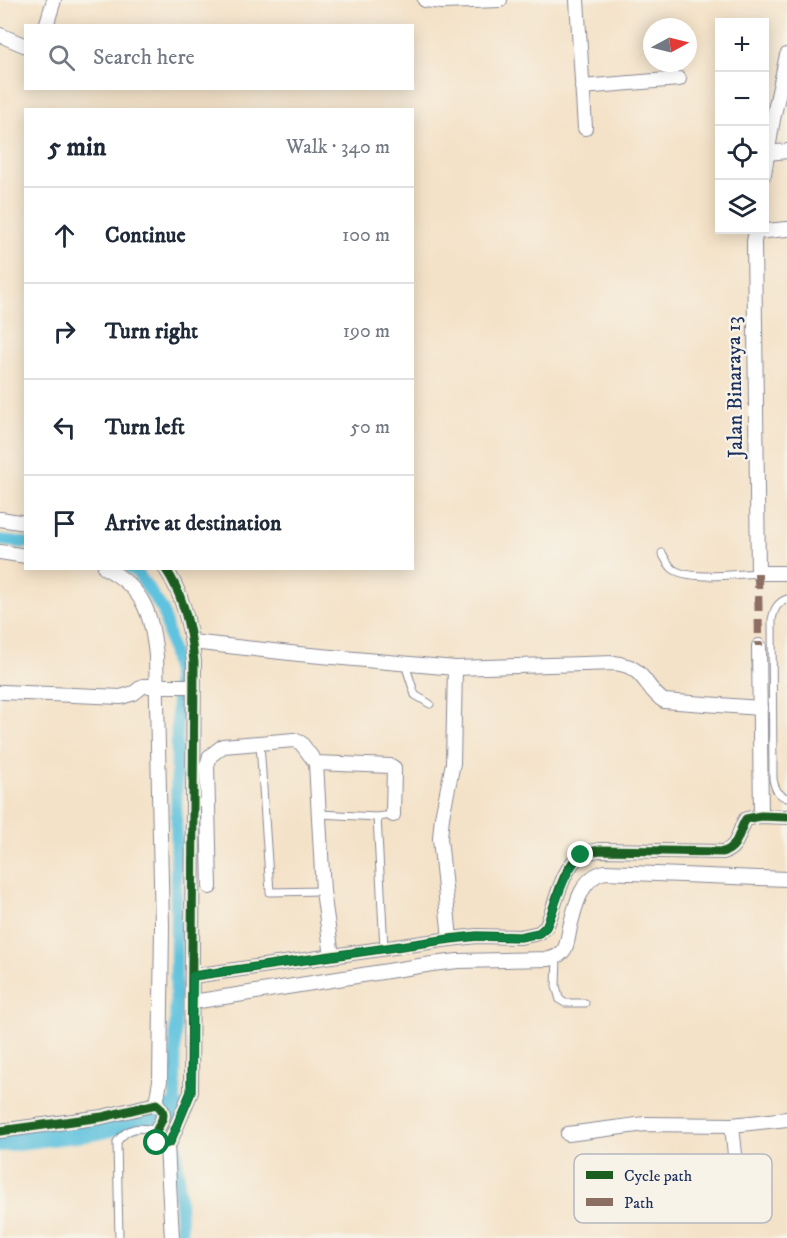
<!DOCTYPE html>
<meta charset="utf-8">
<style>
:root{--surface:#fff;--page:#f6f6f7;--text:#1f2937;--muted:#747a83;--line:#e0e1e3}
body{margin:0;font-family:"IM FELL DW Pica",serif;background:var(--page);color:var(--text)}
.controls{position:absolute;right:18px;top:18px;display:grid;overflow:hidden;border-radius:0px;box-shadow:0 3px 15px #0003}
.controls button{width:54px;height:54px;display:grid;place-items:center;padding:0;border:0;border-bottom:2px solid var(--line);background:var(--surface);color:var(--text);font:30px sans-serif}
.compass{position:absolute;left:643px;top:18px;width:54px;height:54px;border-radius:50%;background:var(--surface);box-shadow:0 3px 15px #0003;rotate:83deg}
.stop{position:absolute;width:18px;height:18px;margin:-14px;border:4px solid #0b8043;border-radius:50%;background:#fff}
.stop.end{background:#0b8043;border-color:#fff;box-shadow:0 2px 6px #0008}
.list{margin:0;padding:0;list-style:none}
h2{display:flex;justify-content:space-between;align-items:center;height:78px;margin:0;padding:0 24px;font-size:26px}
h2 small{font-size:20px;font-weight:400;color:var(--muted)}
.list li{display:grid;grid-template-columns:39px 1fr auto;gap:18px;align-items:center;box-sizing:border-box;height:96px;padding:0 24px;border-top:2px solid var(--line)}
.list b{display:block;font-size:22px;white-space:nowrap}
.list em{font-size:20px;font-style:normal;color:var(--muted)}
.icon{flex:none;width:33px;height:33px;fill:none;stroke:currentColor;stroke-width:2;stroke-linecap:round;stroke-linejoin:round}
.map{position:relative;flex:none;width:787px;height:1238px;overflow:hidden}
.search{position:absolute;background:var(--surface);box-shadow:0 3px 15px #0003;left:24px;top:24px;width:390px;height:66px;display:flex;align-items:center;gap:15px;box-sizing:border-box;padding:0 21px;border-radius:0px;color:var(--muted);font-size:22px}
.panel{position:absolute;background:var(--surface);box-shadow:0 3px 15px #0003;left:24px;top:108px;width:390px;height:462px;border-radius:0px}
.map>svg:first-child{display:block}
</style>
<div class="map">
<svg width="787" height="1238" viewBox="0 0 787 1238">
<rect width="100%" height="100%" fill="#f7f3e8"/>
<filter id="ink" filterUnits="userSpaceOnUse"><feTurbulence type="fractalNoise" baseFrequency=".0167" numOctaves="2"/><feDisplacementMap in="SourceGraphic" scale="12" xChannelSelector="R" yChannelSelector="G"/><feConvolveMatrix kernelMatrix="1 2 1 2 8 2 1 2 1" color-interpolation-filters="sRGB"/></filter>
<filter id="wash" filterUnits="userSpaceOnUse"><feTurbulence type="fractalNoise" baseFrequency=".008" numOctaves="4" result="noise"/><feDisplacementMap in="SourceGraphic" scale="24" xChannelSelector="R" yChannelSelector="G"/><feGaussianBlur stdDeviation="1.35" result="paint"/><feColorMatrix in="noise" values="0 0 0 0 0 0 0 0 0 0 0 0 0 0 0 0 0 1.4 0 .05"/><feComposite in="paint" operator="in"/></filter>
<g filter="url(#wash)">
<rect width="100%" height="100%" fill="#f4e2c8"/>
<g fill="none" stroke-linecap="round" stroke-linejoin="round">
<!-- canal -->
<g stroke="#5fc2de" stroke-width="12">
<polyline points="0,540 26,543"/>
<polyline points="130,568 137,572 163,610 177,673 175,1110"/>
<polyline points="177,1147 182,1238"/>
</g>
<!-- river -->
<g stroke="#5fc2de" stroke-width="22">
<polyline points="168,1111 175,1110"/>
<polyline points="0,1141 92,1130 153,1116"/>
</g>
</g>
</g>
<g filter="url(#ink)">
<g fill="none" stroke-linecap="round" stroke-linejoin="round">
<!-- service casing -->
<g stroke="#888893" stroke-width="9">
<g id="service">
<path d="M662 553C665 558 668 565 673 569 689 581 737 574 758 573"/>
<path d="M787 599C777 603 774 609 772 620L773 779C775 789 777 794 787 798"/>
<polyline points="405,664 415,695 430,704"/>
<polyline points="260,743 270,892 323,891"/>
<polyline points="319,814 377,817 393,815"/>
<polyline points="377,817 384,948"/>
<polyline points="557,957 556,986 560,1000 565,1003 585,1003"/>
<path d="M119 1238 117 1142C127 1127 139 1126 156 1131"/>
</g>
</g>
<!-- minor casing -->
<g stroke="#888893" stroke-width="16">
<g id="minor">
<polyline points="425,0 442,2 500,0"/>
<polyline points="577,0 585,128"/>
<polyline points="46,26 54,0"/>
<polyline points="0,35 26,46"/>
<polyline points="582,87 679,79"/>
<polyline points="768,153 787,151"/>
<polyline points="764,174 773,119 787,55"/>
<polyline points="787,229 756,232 754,241 758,573 787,573"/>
<polyline points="0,519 26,523"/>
<polyline points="0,552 26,556"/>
<path d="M105 568C144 588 152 615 156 656L162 926 160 1081 156 1104"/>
<path d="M192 642 299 654 455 668 615 663C620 664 625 665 630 667 645 674 650 693 664 701L760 708"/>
<polyline points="759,646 761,816"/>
<polyline points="2,692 121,697 134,693 143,686 193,686"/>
<polyline points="316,763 391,766 394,768 393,815"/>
<polyline points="210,887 207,766 210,756 223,746 294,740 301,743 316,763 323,891 332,956"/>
<polyline points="450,939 440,838 442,817 453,763 455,668"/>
<path d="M193 976 450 939 477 936 520 937 539 933 546 927C556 906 561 868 581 855 587 852 594 851 600 850L723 852C739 848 738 831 746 819L761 816 787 817"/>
<path d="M193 1002 432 964 458 961 549 959C570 954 566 941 571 923 576 903 583 876 605 872L787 879"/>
<polyline points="732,1125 740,1205"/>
<path d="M0 1131 102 1117 156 1104C177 1119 142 1132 161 1145L170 1142 191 1092 194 662C191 630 184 595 165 568"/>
<polyline points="568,1134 645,1124 732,1125 787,1119"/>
<polyline points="167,1145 172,1238"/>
</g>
</g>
<!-- service -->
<use href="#service" stroke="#fff" stroke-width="7"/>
<!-- minor -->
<use href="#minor" stroke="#fff" stroke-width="14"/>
<!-- quiet -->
<polyline stroke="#8d6e63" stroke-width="8" stroke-dasharray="15 8" stroke-linecap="butt" points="758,573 759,646"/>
<!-- cycleway casing -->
<g stroke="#f7f3e8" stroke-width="13">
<g id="cycleway">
<path d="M193 976 450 939 477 936 520 937 539 933 546 927C556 906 561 868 581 855 587 852 594 851 600 850L723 852C739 848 738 831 746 819L761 816 787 817"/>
<path d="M0 1131 102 1117 156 1104C177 1119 142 1132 161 1145L170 1142 191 1092 194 662C191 630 184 595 165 568"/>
</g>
</g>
<!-- cycleway -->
<use href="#cycleway" stroke="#1b5e20" stroke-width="9"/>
</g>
</g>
<g fill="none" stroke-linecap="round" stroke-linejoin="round" filter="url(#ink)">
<!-- route -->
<path stroke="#0b8043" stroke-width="8" d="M157 1143 161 1146 170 1142 191 1092 193 976 450 939 477 936 520 937 539 933 546 927C558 902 561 875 581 855"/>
</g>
<g text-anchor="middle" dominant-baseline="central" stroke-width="4.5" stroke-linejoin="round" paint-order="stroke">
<!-- street labels -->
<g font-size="21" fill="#1b2f5e" stroke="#f7f3e8">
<text transform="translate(735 387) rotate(-91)">Jalan Binaraya 13</text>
</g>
</g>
<!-- legend -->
<rect x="574" y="1154" width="198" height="69" rx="9" fill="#f7f3e8" stroke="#b5b8bf" stroke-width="1.5"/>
<rect x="586" y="1171" width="27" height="8" fill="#1b5e20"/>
<rect x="586" y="1198" width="27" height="8" fill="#8d6e63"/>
<g font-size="16" fill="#1b2f5e">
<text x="624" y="1181">Cycle path</text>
<text x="624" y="1208">Path</text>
</g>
</svg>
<div class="controls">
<button>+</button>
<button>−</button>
<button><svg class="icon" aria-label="locate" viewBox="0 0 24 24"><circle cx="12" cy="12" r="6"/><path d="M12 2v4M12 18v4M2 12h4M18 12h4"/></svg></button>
<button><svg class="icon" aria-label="layers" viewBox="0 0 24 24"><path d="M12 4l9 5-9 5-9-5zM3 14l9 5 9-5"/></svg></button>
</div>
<svg class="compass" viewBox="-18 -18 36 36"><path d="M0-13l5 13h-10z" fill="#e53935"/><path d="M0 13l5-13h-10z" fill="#747a83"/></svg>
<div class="stop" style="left:157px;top:1143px"></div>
<div class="stop end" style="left:581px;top:855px"></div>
<div class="search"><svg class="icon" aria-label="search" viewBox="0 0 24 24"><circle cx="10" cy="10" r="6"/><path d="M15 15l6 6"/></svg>Search here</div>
<section class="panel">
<h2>5 min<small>Walk · 340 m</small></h2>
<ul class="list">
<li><svg class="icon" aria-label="ahead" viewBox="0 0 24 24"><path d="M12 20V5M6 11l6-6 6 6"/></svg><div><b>Continue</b></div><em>100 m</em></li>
<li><svg class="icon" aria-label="right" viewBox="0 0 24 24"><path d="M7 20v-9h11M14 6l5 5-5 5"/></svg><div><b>Turn right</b></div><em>190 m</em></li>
<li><svg class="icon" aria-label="left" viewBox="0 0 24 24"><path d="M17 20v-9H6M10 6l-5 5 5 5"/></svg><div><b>Turn left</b></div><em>50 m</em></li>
<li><svg class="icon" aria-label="arrive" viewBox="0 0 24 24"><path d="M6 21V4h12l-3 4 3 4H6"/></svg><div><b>Arrive at destination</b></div></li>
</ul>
</section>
</div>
